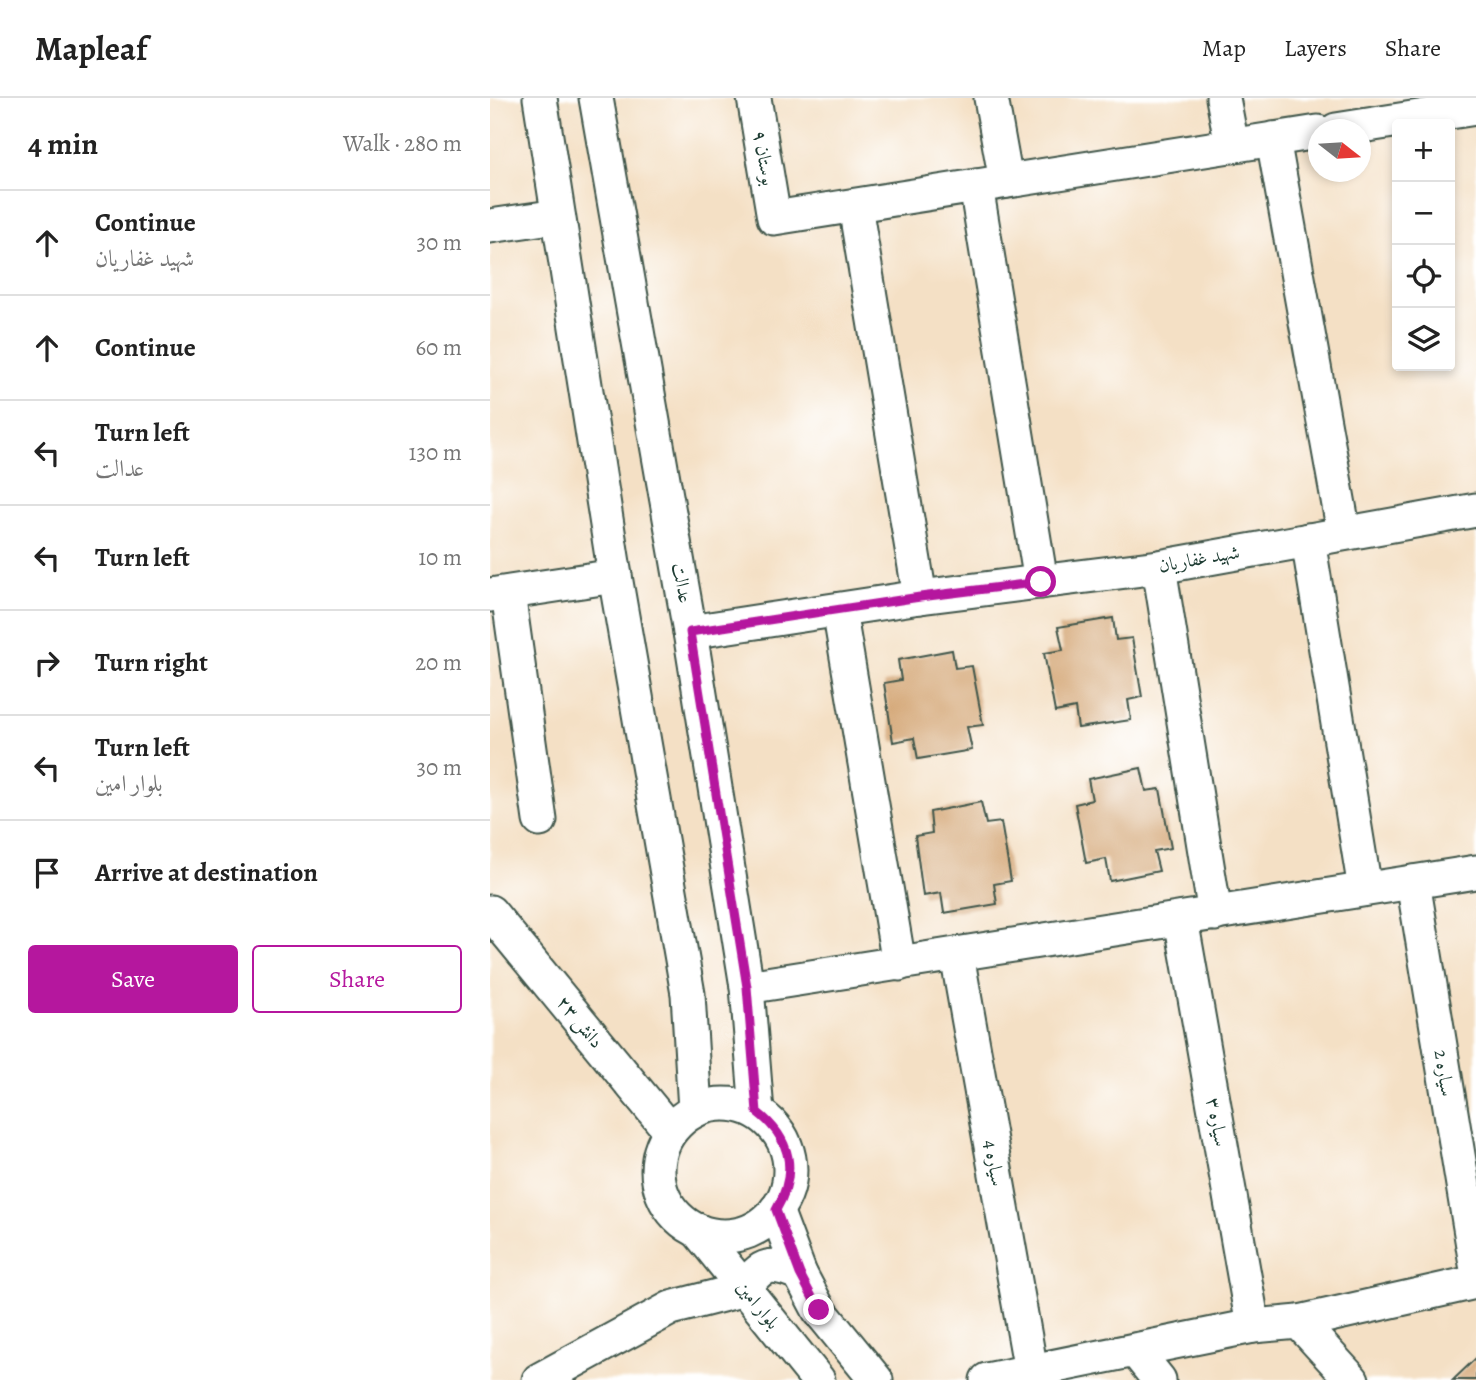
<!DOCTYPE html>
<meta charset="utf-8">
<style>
:root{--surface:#fff;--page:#f6f6f6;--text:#222;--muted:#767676;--line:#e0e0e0;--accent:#b5179e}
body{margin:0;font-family:Alegreya,Amiri,serif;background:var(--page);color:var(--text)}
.controls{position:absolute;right:21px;top:21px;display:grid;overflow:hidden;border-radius:7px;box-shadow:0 4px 10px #0003}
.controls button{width:63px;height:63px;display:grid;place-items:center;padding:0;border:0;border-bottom:2px solid var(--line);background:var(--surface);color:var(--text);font:35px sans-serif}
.compass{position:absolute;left:818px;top:21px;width:63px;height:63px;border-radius:50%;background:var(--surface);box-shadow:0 4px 10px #0003;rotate:107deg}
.stop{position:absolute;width:21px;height:21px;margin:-16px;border:5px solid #b5179e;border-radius:50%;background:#fff}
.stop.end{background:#b5179e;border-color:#fff;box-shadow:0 2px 7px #0008}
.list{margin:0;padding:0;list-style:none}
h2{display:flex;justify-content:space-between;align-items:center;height:91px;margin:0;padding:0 28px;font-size:30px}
h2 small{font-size:23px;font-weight:400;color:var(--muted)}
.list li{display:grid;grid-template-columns:46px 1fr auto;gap:21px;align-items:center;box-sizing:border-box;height:105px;padding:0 28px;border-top:2px solid var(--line)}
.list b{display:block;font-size:26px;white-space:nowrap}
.list p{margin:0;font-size:23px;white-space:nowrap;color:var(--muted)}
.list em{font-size:23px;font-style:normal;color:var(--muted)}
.actions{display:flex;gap:14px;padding:21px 28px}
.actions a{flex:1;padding:16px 0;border:2px solid var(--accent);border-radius:7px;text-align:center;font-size:24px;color:var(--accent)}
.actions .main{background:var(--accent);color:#fff}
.icon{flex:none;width:38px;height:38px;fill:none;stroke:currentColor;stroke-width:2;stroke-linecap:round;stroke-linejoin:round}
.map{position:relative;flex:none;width:986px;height:1282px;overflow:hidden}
header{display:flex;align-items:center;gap:42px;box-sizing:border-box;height:98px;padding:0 35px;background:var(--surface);border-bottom:2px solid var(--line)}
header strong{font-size:33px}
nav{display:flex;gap:38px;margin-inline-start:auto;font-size:24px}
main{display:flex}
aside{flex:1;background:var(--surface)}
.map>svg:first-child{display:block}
</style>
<header>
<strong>Mapleaf</strong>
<nav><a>Map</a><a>Layers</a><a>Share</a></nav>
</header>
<main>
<aside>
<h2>4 min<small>Walk · 280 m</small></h2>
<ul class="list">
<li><svg class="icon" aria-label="ahead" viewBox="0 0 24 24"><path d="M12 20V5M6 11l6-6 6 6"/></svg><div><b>Continue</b><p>شهید غفاریان</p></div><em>30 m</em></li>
<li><svg class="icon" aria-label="ahead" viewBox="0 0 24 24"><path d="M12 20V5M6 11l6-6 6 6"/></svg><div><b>Continue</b></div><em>60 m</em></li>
<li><svg class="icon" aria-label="left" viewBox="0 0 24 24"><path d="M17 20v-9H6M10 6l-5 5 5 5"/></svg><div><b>Turn left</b><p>عدالت</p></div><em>130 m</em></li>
<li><svg class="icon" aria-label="left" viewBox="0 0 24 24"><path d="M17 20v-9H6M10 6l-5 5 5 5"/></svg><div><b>Turn left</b></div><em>10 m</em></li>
<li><svg class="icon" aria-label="right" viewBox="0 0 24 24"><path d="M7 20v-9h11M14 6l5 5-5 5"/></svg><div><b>Turn right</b></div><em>20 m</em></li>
<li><svg class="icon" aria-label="left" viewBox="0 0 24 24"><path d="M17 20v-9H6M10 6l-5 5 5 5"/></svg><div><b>Turn left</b><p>بلوار امین</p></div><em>30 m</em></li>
<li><svg class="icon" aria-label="arrive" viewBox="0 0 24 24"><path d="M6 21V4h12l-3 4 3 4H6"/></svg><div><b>Arrive at destination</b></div></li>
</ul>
<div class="actions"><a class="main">Save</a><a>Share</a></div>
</aside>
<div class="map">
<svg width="986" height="1282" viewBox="0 0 986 1282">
<rect width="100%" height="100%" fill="#fff"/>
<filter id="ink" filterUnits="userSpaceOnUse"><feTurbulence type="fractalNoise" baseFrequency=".0143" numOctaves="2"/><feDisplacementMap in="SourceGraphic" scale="14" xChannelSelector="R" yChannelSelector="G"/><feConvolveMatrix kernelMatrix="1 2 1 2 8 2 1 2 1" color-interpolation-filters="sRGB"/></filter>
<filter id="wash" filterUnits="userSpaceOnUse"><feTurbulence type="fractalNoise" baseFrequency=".00686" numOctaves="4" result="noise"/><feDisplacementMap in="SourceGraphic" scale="28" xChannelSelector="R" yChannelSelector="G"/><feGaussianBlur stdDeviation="1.57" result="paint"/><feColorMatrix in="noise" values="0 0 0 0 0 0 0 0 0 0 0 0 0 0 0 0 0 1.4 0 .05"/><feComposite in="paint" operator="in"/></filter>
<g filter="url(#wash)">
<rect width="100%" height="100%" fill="#f4e0c5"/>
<g id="blocks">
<!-- building -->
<g fill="#d6aa7b">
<polygon points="623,520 626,542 642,540 652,599 638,602 641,622 588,630 585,610 565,614 554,555 573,552 568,529"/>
<polygon points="462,552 465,570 482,568 493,627 477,629 482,652 428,661 424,640 403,644 394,585 411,582 408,562"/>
<polygon points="651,670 656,693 670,691 681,750 664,753 669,773 620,783 616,761 596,765 585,706 602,702 598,681"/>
<polygon points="491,704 496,726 511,724 521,783 504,786 507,806 454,815 451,795 433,798 425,738 442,735 440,714"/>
<polygon points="986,1260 986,1282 963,1282"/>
</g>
</g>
</g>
<g filter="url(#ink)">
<use href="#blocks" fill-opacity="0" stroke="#3f554a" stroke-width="2"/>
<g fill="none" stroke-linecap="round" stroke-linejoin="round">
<!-- minor casing -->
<g stroke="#3f554a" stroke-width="37">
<g id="minor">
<polyline points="50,0 125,478 198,896 205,1012"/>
<polyline points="106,0 200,534 257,889 267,1014"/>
<polyline points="264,0 284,120 828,34"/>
<polyline points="501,0 516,83"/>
<polyline points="733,0 742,48"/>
<polyline points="846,32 986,10"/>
<polyline points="783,41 854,435"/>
<polyline points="486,88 551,484"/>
<polyline points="365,108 430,499"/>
<polyline points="0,128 68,118"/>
<polyline points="818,442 875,791"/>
<polyline points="669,469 725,816"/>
<polyline points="18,495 50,722"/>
<polyline points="0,497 125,478"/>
<polyline points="349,512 409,866"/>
<polyline points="200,534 430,499 669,469 986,412"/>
<polyline points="923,784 986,1166"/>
<polyline points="0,814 180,1033"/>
<polyline points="691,821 763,1228"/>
<polyline points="467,857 541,1273"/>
<polyline points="257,889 986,774"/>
<circle cx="234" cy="1072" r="66"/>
<polyline points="286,1112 310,1176 329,1212 386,1282"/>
<polyline points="207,1132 328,1282"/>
<polyline points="809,1224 862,1282"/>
<polyline points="645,1252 669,1282"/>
<path d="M49 1282 181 1210 255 1191C271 1164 282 1164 310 1176"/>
<polyline points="497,1282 763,1228 809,1224 986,1184"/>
</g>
</g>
<!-- minor -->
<use href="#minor" stroke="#fff" stroke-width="33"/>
</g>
</g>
<g fill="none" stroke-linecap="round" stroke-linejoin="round" filter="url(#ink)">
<!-- route -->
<path stroke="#b5179e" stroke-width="9" d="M329 1212 310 1176 286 1112C308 1074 302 1041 267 1014L257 889 200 534 430 499 551 484"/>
</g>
<g text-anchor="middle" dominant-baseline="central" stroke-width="5" stroke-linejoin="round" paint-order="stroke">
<!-- street labels -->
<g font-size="19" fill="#1f3d34" stroke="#fff">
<text transform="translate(274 60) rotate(80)">بوستان ۹</text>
<text transform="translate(709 461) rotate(-10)">شهید غفاریان</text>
<text transform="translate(192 485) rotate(80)">عدالت</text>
<text transform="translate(90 924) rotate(51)">دانش ۲۳</text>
<text transform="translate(954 975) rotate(81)">سیاره 2</text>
<text transform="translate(727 1024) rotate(80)">سیاره ۳</text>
<text transform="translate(504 1065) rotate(80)">سیاره 4</text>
<text transform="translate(268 1207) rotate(51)">بلوار امین</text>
</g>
</g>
</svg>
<div class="controls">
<button>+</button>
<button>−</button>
<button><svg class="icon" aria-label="locate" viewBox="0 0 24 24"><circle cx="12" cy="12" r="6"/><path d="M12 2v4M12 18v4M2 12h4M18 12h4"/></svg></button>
<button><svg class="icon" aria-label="layers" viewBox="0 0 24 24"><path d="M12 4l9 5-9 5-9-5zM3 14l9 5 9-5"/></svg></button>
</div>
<svg class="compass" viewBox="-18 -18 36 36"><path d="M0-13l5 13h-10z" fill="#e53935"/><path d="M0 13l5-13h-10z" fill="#767676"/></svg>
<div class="stop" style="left:551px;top:484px"></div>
<div class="stop end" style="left:329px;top:1212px"></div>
</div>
</main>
